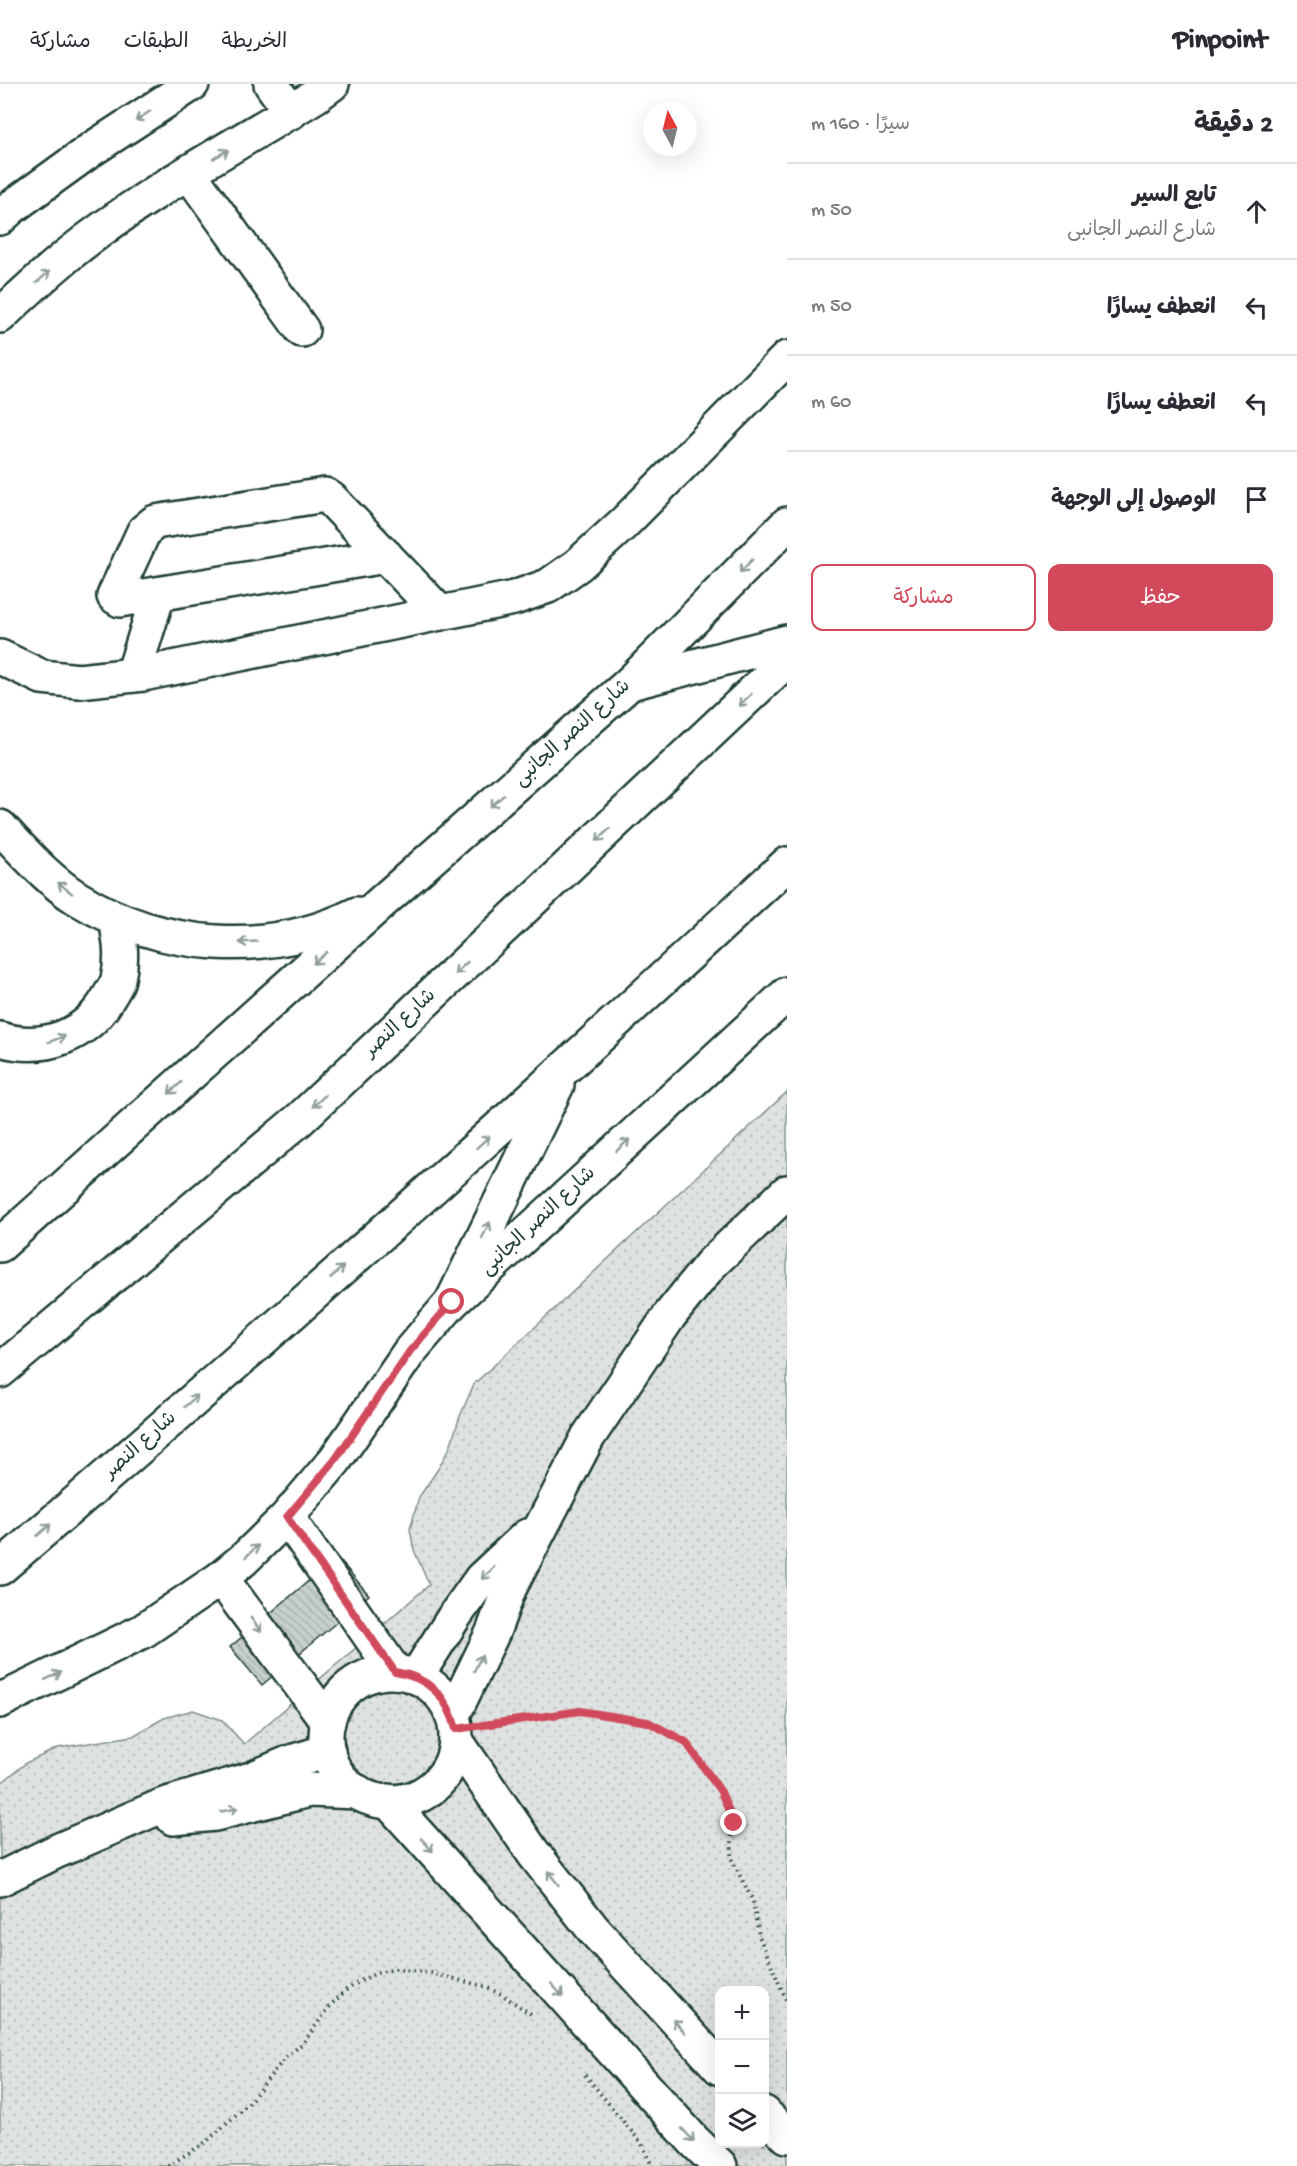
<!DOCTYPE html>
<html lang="ar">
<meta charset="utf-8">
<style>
:root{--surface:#fff;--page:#f2f2f3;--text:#2b2b33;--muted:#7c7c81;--line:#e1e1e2;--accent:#d1495b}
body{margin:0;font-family:"Gochi Hand","Playpen Sans Arabic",sans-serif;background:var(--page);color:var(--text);direction:rtl}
.controls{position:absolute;right:18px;bottom:18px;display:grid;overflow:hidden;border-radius:12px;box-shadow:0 6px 24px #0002}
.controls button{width:54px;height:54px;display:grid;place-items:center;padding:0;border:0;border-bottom:2px solid var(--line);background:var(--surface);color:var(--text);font:30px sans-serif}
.compass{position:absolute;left:643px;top:18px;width:54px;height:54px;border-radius:50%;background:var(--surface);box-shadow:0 6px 24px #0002;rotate:353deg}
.stop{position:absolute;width:18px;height:18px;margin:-14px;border:4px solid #d1495b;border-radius:50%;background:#fff}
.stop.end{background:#d1495b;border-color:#fff;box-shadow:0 2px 6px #0008}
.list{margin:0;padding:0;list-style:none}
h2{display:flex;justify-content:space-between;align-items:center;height:78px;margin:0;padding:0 24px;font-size:26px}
h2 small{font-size:20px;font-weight:400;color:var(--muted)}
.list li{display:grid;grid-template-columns:39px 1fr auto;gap:18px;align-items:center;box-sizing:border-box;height:96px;padding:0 24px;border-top:2px solid var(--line)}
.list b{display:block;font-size:22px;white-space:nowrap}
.list p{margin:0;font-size:20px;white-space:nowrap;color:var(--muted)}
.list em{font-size:20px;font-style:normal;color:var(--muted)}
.actions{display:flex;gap:12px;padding:18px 24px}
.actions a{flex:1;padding:14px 0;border:2px solid var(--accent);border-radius:12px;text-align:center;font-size:21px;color:var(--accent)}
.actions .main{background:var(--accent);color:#fff}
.icon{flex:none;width:33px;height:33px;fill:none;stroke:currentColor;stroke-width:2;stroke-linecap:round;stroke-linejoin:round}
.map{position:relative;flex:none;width:787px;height:2082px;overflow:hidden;direction:ltr}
header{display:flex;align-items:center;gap:36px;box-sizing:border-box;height:84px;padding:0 30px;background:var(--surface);border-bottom:2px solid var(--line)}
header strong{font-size:28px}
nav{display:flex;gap:33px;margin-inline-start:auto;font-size:21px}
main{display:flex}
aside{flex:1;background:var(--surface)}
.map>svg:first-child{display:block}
</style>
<header>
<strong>Pinpoint</strong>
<nav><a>الخريطة</a><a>الطبقات</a><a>مشاركة</a></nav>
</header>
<main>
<aside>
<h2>2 دقيقة<small>سيرًا · 160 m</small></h2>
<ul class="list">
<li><svg class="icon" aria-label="ahead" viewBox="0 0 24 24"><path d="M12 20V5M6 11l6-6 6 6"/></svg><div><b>تابع السير</b><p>شارع النصر الجانبى</p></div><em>50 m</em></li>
<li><svg class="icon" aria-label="left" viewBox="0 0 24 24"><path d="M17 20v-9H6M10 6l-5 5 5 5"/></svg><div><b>انعطف يسارًا</b></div><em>50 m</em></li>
<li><svg class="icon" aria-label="left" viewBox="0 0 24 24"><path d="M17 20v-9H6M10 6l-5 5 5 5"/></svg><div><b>انعطف يسارًا</b></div><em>60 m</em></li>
<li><svg class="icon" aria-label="arrive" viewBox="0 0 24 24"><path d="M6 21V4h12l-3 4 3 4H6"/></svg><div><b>الوصول إلى الوجهة</b></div></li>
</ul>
<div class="actions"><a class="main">حفظ</a><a>مشاركة</a></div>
</aside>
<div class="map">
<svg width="787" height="2082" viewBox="0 0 787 2082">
<defs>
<pattern id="grass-dots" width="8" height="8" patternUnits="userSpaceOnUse" patternTransform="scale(1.5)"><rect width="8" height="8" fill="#dee3e2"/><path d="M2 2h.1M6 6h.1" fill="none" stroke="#bec4c2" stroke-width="1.8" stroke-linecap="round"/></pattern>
<pattern id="building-back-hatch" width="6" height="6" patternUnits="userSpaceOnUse" patternTransform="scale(1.5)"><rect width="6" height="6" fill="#c7cfcc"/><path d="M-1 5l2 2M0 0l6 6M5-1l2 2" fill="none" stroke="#aab3b0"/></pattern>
</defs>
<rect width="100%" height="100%" fill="#fff"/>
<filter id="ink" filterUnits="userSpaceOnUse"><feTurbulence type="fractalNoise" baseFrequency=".0167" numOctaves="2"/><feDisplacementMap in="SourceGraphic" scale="12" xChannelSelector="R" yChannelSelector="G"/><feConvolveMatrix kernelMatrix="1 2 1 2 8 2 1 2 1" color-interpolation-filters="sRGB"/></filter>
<g filter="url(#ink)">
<!-- grass -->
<path fill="url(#grass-dots)" stroke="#7e908b" stroke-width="1.5" fill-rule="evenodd" d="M787 1008V2082H0V1700L26 1679 58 1664 133 1652 164 1634 193 1626 222 1636 244 1660 429 1501 414 1466 410 1445 419 1413 438 1385 450 1363 460 1332 474 1300ZM720 1906H764V2060H720Z"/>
<!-- building -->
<polygon fill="url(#building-back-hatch)" stroke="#1f3d34" stroke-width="1.5" points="337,1473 369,1511 262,1601 230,1563"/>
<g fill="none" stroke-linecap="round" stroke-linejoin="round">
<!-- minor casing -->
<g stroke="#1f3d34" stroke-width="38">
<g id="minor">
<polyline points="271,0 291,28"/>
<polyline points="189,89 302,246"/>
<polyline points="0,134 12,123 92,65 192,0"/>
<path d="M0 232C22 211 44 191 68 171 144 109 234 63 317 11L332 0"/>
<polyline points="386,472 120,516 114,512 144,447 155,438 325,411 331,415 440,529"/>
<polyline points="0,573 42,593 79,597 143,590 514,514 548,502 578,481 624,439 787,274"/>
<polyline points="133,591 158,511"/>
<path d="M0 743C24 768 47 795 77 814 162 866 268 874 357 830"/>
<path d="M0 955C44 968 88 952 110 911 113 906 117 900 118 895 123 874 120 856 116 835"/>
<polyline points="0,1161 383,817 630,599 787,440"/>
<polyline points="287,1433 395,1588"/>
<polyline points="221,1494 328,1638"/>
<circle cx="391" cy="1653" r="65"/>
<polyline points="416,1593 454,1533 481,1495 527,1452"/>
<polyline points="0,1617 143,1547 221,1494 244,1475 287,1433 335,1376 410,1267 452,1218 787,910"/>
<polyline points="453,1631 493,1548 509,1505 588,1353 670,1231 711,1180 787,1108"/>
<polyline points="457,1658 534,1770 593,1845 720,1984"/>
<polyline points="388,1717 694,2057 720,2082"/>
<polyline points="173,1734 215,1730 309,1706 358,1708"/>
<polyline points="0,1795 57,1767 164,1721 251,1695 291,1678 328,1667"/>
<polyline points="764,2029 787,2052"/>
</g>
</g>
<!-- major casing -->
<g stroke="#1f3d34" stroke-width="38">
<g id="major">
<polyline points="630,599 787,558"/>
<polyline points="452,1218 557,1001"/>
<polyline points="0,1287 300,1035 787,576"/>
<path d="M0 1484C267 1255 529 1019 787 780"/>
<polyline points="0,1615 7,1613"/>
</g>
</g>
<!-- path -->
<g stroke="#1f3d34" stroke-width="4" stroke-dasharray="1.5 4.5" stroke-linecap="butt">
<polyline points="487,1640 580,1627 648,1638 685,1658 721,1708 733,1739 731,1774 753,1817 759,1852 787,1918"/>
<polyline points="585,1991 642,2060 652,2082"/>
<polyline points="168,2082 206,2058 248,2020 285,1974 303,1959 331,1921 345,1907 360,1897 377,1889 395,1885 431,1889 483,1902 501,1910 531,1930"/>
</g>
<!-- minor -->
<use href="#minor" stroke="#fff" stroke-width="33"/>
<!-- major -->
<use href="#major" stroke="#fff" stroke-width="33"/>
</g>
<!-- one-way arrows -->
<defs><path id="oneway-shaft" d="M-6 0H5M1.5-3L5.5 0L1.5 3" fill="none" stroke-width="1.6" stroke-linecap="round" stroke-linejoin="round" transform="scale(1.5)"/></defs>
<g stroke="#8f9e9a">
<use href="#oneway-shaft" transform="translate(143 32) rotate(147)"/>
<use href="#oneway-shaft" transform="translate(221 70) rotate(-31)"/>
<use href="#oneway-shaft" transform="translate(43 193) rotate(-41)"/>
<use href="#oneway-shaft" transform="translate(746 482) rotate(135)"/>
<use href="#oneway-shaft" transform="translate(745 616) rotate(136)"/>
<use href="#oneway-shaft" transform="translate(497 717) rotate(139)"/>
<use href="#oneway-shaft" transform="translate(603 751) rotate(137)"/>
<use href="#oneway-shaft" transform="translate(65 804) rotate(-142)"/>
<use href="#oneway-shaft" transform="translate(248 858) rotate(177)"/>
<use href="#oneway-shaft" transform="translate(320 874) rotate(138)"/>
<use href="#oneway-shaft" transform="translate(461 884) rotate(137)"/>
<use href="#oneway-shaft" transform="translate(57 955) rotate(-20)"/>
<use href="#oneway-shaft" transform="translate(175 1004) rotate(138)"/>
<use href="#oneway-shaft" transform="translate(319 1017) rotate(137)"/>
<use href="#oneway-shaft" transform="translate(483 1058) rotate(-42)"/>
<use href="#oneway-shaft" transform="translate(623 1061) rotate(-43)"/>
<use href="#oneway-shaft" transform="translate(486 1146) rotate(-64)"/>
<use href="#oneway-shaft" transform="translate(337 1188) rotate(-42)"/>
<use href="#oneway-shaft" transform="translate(191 1317) rotate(-42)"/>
<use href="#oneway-shaft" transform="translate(44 1446) rotate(-41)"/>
<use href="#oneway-shaft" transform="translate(252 1467) rotate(-43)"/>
<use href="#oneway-shaft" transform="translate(488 1489) rotate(136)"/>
<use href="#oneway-shaft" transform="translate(256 1541) rotate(54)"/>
<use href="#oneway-shaft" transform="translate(478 1579) rotate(-64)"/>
<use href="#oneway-shaft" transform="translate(53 1592) rotate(-25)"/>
<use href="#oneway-shaft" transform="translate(229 1726) rotate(-12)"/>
<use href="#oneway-shaft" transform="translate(427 1761) rotate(48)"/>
<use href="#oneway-shaft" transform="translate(553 1794) rotate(-128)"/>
<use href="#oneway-shaft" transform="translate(557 1906) rotate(48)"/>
<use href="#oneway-shaft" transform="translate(679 1942) rotate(-132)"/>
<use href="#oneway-shaft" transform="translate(688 2051) rotate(47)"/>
</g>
</g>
<g fill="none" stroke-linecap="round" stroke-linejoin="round" filter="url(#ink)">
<!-- route -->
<path stroke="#d1495b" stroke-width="8" d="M452 1218 410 1267 335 1376 287 1433 395 1588C428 1593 448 1613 456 1645L580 1627 648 1638 686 1658 721 1708 734 1739"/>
</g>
<g text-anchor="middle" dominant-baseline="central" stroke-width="4.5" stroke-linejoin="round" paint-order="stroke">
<!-- street labels -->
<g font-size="20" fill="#1f3d34" stroke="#fff">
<text transform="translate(573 650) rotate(-42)">شارع النصر الجانبى</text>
<text transform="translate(401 940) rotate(-43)">شارع النصر</text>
<text transform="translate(539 1138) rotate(-43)">شارع النصر الجانبى</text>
<text transform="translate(141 1362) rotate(-42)">شارع النصر</text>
</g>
</g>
</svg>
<div class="controls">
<button>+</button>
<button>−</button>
<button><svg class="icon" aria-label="layers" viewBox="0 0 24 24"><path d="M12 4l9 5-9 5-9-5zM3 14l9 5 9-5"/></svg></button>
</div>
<svg class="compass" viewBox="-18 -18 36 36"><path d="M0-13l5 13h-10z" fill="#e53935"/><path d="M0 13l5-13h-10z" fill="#7c7c81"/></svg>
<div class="stop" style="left:452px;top:1218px"></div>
<div class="stop end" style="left:734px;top:1739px"></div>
</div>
</main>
